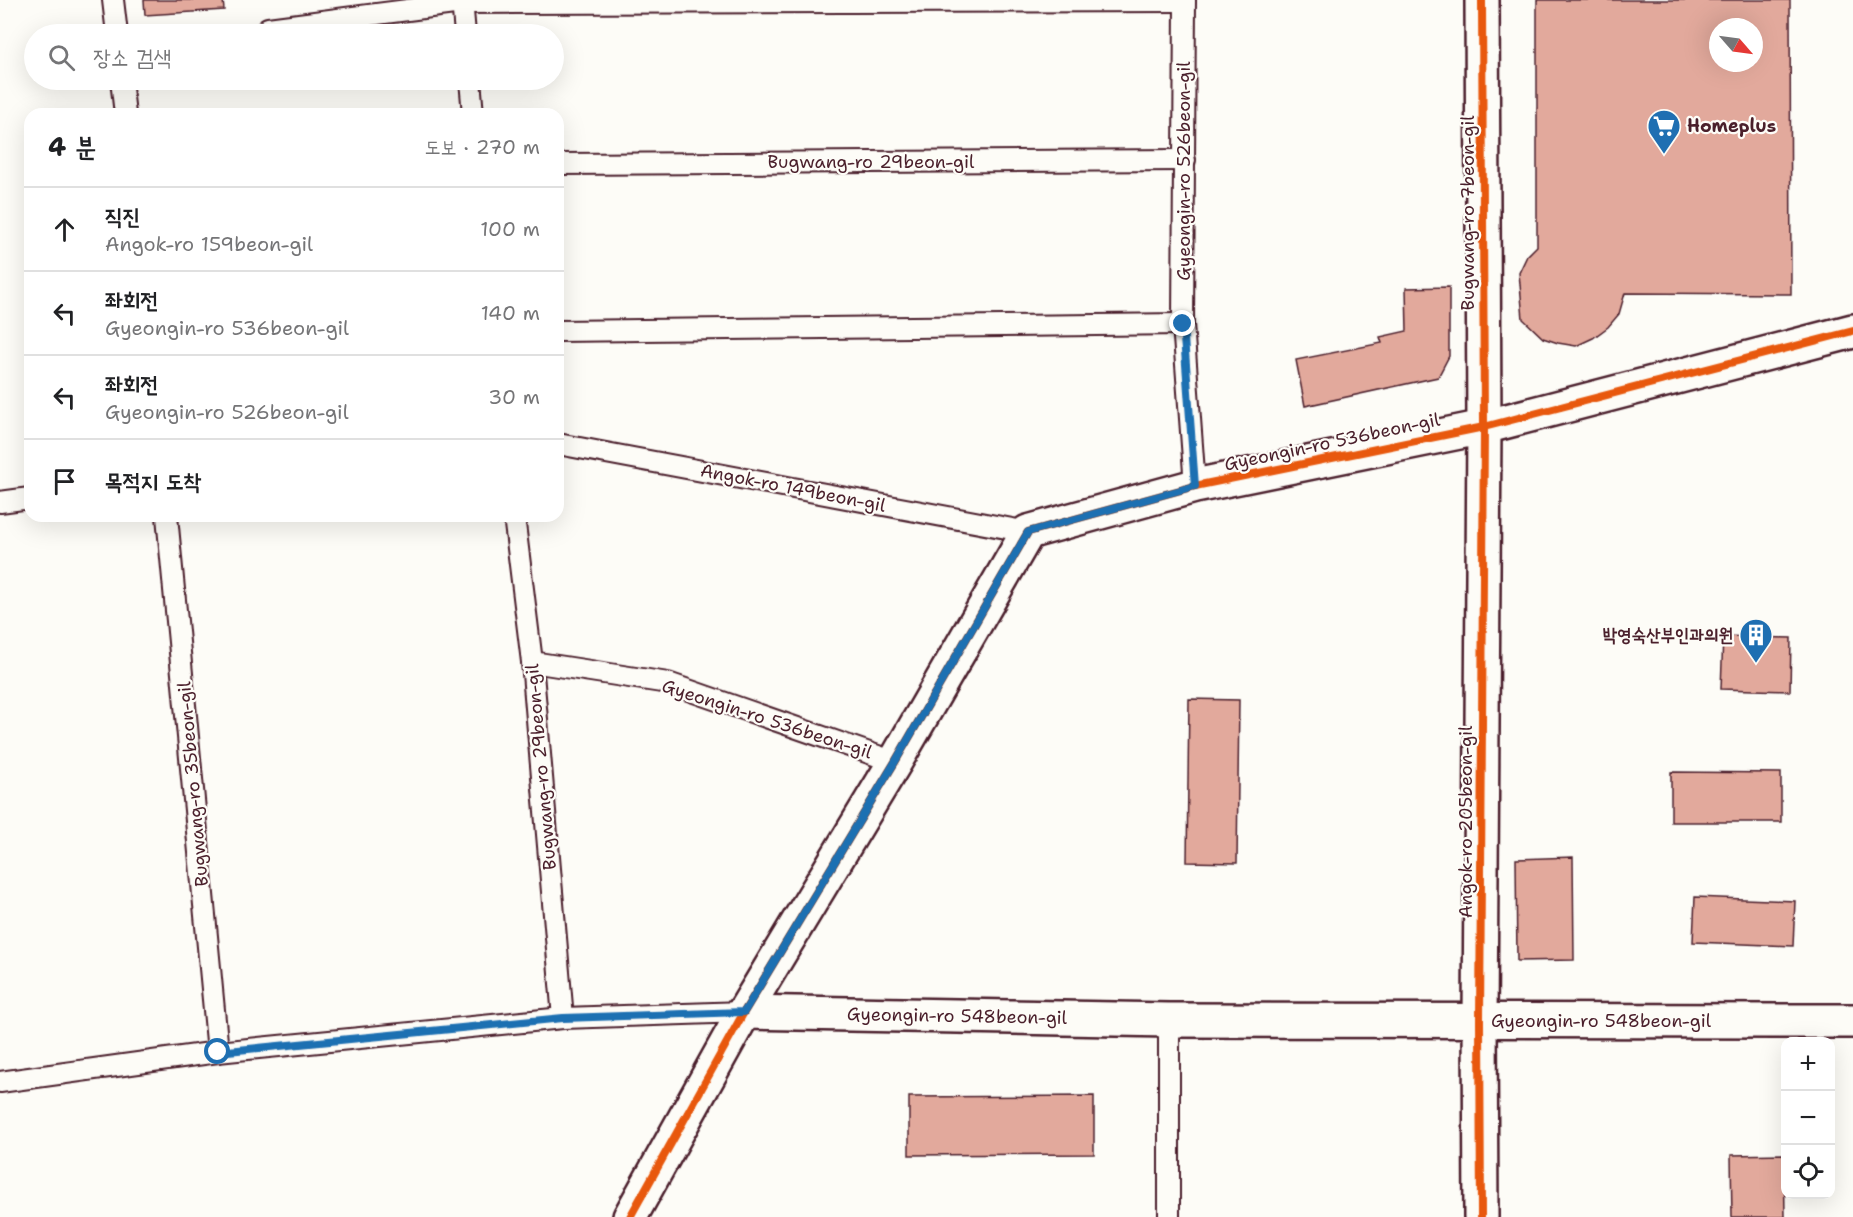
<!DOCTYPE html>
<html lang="ko">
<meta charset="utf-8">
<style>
:root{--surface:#fff;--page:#f6f6f6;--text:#202124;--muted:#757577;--line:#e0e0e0}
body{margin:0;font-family:"Shantell Sans","Poor Story",sans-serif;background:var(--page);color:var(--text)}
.controls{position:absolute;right:18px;bottom:18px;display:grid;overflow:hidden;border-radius:12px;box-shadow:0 6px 24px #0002}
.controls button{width:54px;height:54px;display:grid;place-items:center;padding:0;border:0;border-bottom:2px solid var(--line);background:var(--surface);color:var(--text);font:30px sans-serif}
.compass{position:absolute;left:1709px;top:18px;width:54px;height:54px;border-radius:50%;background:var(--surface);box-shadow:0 6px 24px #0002;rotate:118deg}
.stop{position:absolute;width:18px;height:18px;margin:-14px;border:4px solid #1f6fb2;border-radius:50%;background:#fff}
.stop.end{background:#1f6fb2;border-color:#fff;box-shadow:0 2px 6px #0008}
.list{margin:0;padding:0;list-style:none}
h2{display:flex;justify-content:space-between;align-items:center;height:78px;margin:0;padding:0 24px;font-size:26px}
h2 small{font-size:20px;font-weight:400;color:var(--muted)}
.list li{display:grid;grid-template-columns:39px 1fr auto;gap:18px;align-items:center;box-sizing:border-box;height:84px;padding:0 24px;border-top:2px solid var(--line)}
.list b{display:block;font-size:22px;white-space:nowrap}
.list p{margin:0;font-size:20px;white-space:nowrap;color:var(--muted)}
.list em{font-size:20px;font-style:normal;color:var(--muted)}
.icon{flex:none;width:33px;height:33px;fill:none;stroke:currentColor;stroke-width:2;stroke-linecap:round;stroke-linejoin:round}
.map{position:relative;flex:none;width:1853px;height:1217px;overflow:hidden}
.search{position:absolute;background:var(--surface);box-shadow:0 6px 24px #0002;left:24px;top:24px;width:540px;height:66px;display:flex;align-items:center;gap:15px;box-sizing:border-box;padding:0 21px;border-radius:33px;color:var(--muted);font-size:22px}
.panel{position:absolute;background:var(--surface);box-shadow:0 6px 24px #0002;left:24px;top:108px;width:540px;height:414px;border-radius:18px}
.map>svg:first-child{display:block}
</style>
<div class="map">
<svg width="1853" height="1217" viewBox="0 0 1853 1217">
<rect width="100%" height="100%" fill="#fdfcf7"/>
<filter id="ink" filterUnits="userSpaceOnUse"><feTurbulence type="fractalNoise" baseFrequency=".0167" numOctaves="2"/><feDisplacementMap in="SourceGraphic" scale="12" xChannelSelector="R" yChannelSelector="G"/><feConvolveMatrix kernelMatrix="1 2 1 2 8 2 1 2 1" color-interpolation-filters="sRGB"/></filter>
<g filter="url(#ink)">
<!-- building -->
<g fill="#e2a99c" stroke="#4a1f2b" stroke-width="1.5" fill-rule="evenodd">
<polygon points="144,0 223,0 224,10 145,15"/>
<path d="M1537 0H1790L1791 294 1625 293 1619 314 1608 327 1593 338 1576 346 1558 343 1543 338 1523 319 1519 273 1527 256 1537 246ZM1718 27H1754V63H1718Z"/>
<polygon points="1449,287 1449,356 1438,377 1305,406 1296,360 1382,343 1380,337 1407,331 1406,288"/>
<polygon points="1723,636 1791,638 1790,691 1721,689"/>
<polygon points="1189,699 1239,700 1237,863 1187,862"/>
<polygon points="1671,772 1781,773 1781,822 1671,822"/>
<polygon points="1573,857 1574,960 1517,961 1516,859"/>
<polygon points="1695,897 1795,901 1793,946 1693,942"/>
<polygon points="1094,1096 1094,1154 909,1155 909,1097"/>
<polygon points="1784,1154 1785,1217 1732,1217 1731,1155"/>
</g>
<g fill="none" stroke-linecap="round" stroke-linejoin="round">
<!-- service casing -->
<g stroke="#4a1f2b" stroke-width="24">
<g id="service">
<polyline points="113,0 117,34"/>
<polyline points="462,0 465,34"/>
<polyline points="1185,0 1183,324 1195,486"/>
<polyline points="268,28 462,3 1185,1"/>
<polyline points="121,80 125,114"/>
<polyline points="470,80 473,114"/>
<polyline points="558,164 1185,160"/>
<polyline points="558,331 1183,324"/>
<polyline points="558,444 1028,532"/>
<polyline points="0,502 30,498"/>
<polyline points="167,516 218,1052"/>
<polyline points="514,516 532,662 563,1018"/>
<polyline points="532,662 668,683 895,762"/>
<polyline points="0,1082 218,1052 563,1018 744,1012"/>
<polyline points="1169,1217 1169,1020"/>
</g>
</g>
<!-- minor casing -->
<g stroke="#4a1f2b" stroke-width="38">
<g id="minor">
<polyline points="744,1012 1169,1020 1853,1021"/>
<polyline points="1481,1217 1480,1022 1484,427 1482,0"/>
</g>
</g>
<!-- tertiary casing -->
<g stroke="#4a1f2b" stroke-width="38">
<polyline id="tertiary" points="630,1217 744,1012 895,762 1028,532 1195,486 1484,427 1853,331"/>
</g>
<!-- service -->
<use href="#service" stroke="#fdfcf7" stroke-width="20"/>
<!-- minor -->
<use href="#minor" stroke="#fdfcf7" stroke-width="33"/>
<!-- tertiary -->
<use href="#tertiary" stroke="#fdfcf7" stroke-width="33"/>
<!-- cycleway casing -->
<g stroke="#fdfcf7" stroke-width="11">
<g id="cycleway">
<polyline points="630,1217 744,1012 895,762 1028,532 1195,486 1484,427 1853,331"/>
<polyline points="1481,1217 1480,1022 1484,427 1482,0"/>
</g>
</g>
<!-- cycleway -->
<use href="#cycleway" stroke="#e8590c" stroke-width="8"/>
</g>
</g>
<g fill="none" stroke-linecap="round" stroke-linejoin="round" filter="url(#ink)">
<!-- route -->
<polyline stroke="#1f6fb2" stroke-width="8" points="218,1052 563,1018 744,1012 895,762 1028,532 1195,486 1183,324"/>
</g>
<!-- icons -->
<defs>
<g id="supermarket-pin" transform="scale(1.725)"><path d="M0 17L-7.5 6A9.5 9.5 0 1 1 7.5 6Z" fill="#1f6fb2" stroke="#fdfcf7"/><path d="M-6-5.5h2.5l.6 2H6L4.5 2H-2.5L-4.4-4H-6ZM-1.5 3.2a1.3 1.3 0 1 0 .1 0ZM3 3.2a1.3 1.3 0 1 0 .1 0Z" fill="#fff"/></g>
<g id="building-pin" transform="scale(1.725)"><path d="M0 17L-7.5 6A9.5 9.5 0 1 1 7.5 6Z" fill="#1f6fb2" stroke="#fdfcf7"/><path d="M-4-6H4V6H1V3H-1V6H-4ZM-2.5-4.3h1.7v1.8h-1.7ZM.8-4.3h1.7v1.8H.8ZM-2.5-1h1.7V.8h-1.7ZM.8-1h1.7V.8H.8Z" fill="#fff"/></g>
</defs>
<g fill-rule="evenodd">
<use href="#supermarket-pin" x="1664" y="126"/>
<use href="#building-pin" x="1756" y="635"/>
</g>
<g text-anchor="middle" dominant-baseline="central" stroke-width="4.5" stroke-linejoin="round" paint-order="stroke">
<!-- poi labels -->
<g font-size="18" font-weight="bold" fill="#4a1f2b" stroke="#fdfcf7" text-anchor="start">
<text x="1687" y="126">Homeplus</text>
<text x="1733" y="635" text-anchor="end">박영숙산부인과의원</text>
</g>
<!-- street labels -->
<g font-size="18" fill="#4a1f2b" stroke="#fdfcf7">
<text x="871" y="162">Bugwang-ro 29beon-gil</text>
<text transform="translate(1184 171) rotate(-90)">Gyeongin-ro 526beon-gil</text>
<text transform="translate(1468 213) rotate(-90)">Bugwang-ro 7beon-gil</text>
<text transform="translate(1332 442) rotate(-12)">Gyeongin-ro 536beon-gil</text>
<text transform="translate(793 488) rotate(11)">Angok-ro 149beon-gil</text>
<text transform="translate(767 719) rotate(18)">Gyeongin-ro 536beon-gil</text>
<text transform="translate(541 767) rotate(-95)">Bugwang-ro 29beon-gil</text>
<text transform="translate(193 784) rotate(-95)">Bugwang-ro 35beon-gil</text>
<text transform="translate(1466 822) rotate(-90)">Angok-ro 205beon-gil</text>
<text transform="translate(957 1016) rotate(1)">Gyeongin-ro 548beon-gil</text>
<text x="1601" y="1021">Gyeongin-ro 548beon-gil</text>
</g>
</g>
</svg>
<div class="controls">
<button>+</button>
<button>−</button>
<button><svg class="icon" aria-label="locate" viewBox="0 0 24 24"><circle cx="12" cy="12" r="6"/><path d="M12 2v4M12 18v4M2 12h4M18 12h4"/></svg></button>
</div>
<svg class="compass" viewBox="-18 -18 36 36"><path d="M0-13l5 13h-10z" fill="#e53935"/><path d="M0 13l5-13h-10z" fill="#757577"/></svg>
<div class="stop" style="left:218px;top:1052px"></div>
<div class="stop end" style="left:1183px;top:324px"></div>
<div class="search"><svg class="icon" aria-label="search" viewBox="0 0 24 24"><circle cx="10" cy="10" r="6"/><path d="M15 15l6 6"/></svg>장소 검색</div>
<section class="panel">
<h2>4 분<small>도보 · 270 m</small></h2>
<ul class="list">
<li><svg class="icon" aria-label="ahead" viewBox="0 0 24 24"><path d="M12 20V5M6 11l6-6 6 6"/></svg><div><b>직진</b><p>Angok-ro 159beon-gil</p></div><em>100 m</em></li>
<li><svg class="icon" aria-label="left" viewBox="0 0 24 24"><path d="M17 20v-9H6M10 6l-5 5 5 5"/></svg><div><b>좌회전</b><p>Gyeongin-ro 536beon-gil</p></div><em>140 m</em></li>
<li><svg class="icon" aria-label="left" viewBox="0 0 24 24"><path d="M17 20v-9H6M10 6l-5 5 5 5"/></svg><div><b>좌회전</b><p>Gyeongin-ro 526beon-gil</p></div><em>30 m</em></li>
<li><svg class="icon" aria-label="arrive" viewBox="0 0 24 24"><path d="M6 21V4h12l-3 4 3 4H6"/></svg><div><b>목적지 도착</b></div></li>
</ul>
</section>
</div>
